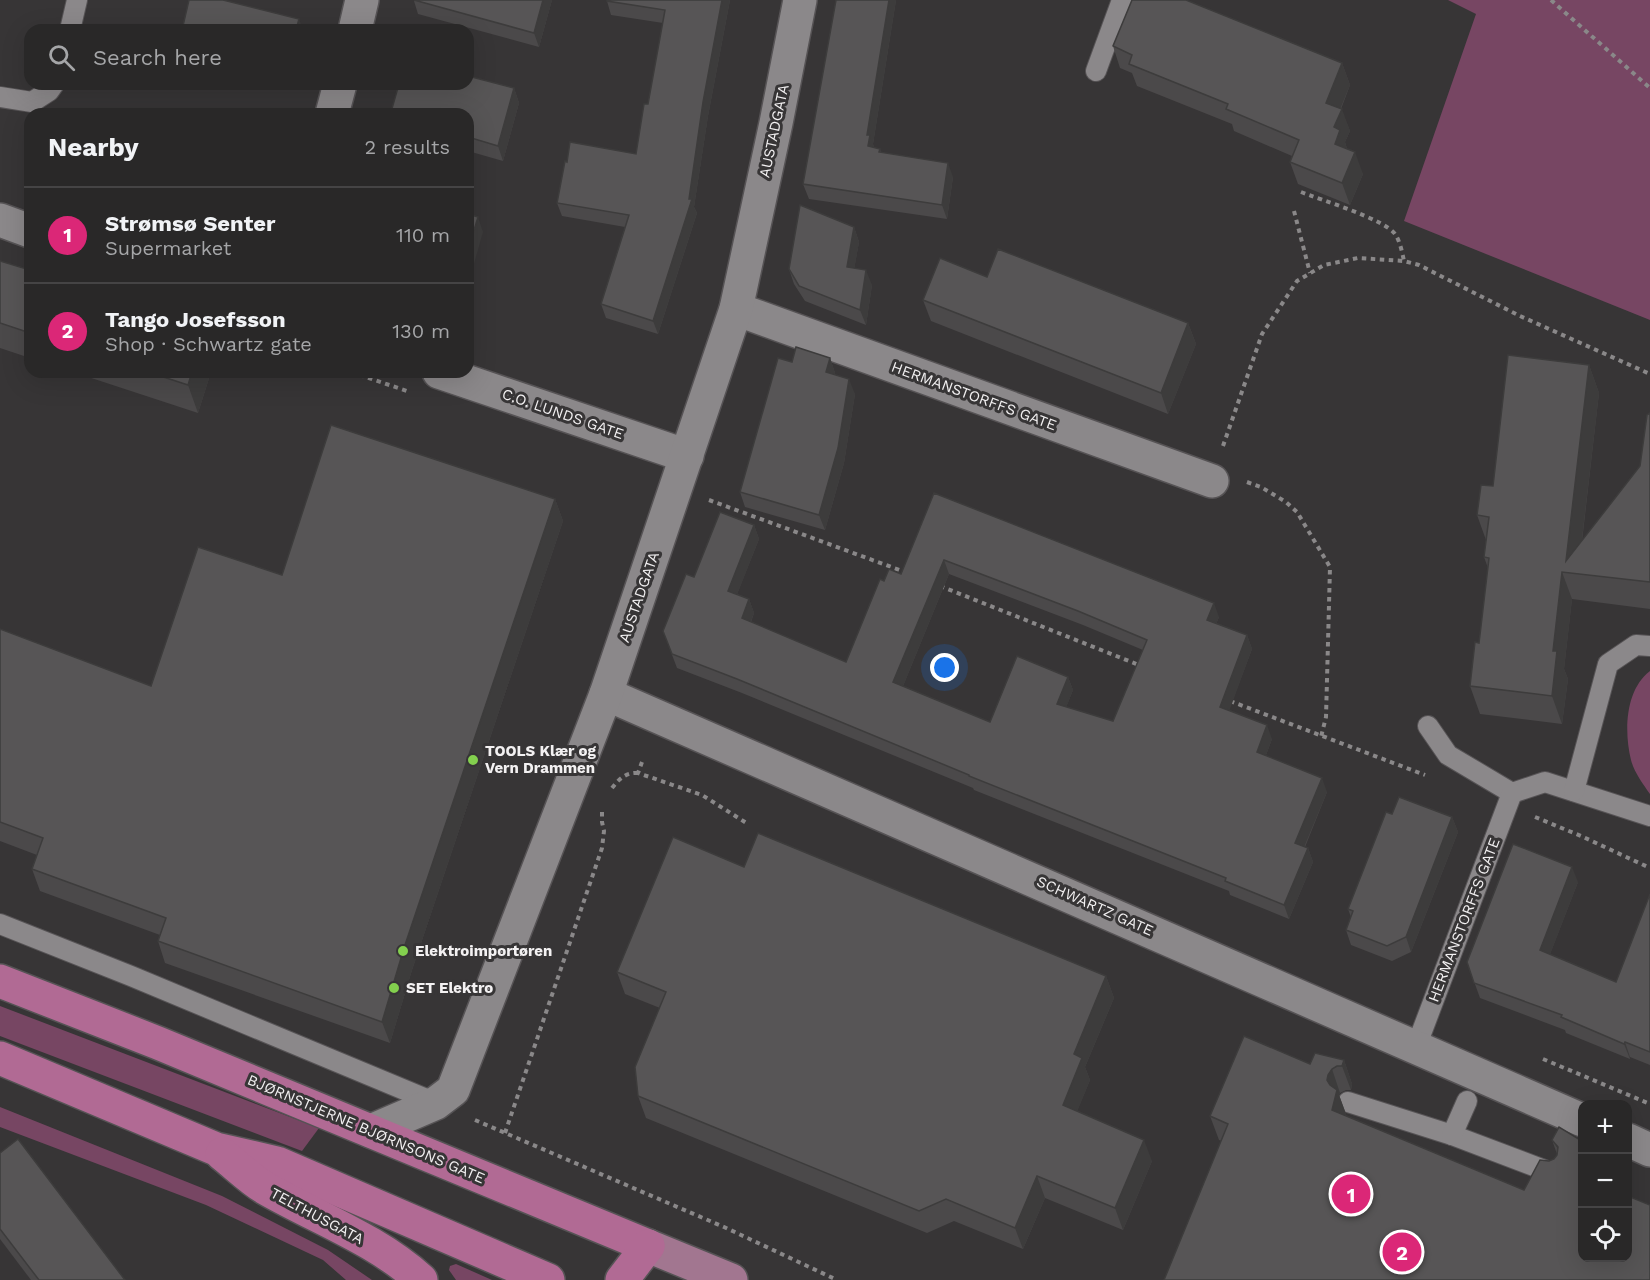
<!DOCTYPE html>
<meta charset="utf-8">
<style>
:root{--surface:#292828;--page:#353434;--text:#f1f3f6;--muted:#a5a6a8;--line:#454445;--accent:#db2777}
body{margin:0;font-family:"Work Sans",sans-serif;background:var(--page);color:var(--text)}
.controls{position:absolute;right:18px;bottom:18px;display:grid;overflow:hidden;border-radius:12px;box-shadow:0 6px 24px #0002}
.controls button{width:54px;height:54px;display:grid;place-items:center;padding:0;border:0;border-bottom:2px solid var(--line);background:var(--surface);color:var(--text);font:30px sans-serif}
.you{position:absolute;left:945px;top:668px;width:21px;height:21px;margin:-15px;border:4px solid #fff;border-radius:50%;background:#1a73e8;box-shadow:0 0 0 9px #1a73e833}
.badge{display:grid;place-items:center;width:39px;height:39px;border-radius:50%;background:var(--accent);color:#fff;font-size:20px;font-weight:700}
.pin{position:absolute;translate:-50% -50%;border:3px solid #fff;box-shadow:0 2px 6px #0006}
.list{margin:0;padding:0;list-style:none}
h2{display:flex;justify-content:space-between;align-items:center;height:78px;margin:0;padding:0 24px;font-size:26px}
h2 small{font-size:20px;font-weight:400;color:var(--muted)}
.list li{display:grid;grid-template-columns:39px 1fr auto;gap:18px;align-items:center;box-sizing:border-box;height:96px;padding:0 24px;border-top:2px solid var(--line)}
.list b{display:block;font-size:22px;white-space:nowrap}
.list p{margin:0;font-size:20px;white-space:nowrap;color:var(--muted)}
.list em{font-size:20px;font-style:normal;color:var(--muted)}
.icon{flex:none;width:33px;height:33px;fill:none;stroke:currentColor;stroke-width:2;stroke-linecap:round;stroke-linejoin:round}
.map{position:relative;flex:none;width:1650px;height:1280px;overflow:hidden}
.search{position:absolute;background:var(--surface);box-shadow:0 6px 24px #0002;left:24px;top:24px;width:450px;height:66px;display:flex;align-items:center;gap:15px;box-sizing:border-box;padding:0 21px;border-radius:18px;color:var(--muted);font-size:22px}
.panel{position:absolute;background:var(--surface);box-shadow:0 6px 24px #0002;left:24px;top:108px;width:450px;height:270px;border-radius:18px}
.map>svg:first-child{display:block}
</style>
<div class="map">
<svg width="1650" height="1280" viewBox="0 0 1650 1280">
<rect width="100%" height="100%" fill="#373536"/>
<!-- green -->
<g fill="#774663">
<polygon points="1448,0 1650,0 1650,320 1404,221 1476,14"/>
<path d="M1650 671V794C1643 784 1634 772 1631 760 1624 732 1625 690 1650 671Z"/>
<polygon points="0,1006 319,1128 302,1151 0,1036"/>
<polygon points="0,1107 222,1196 328,1250 372,1280 346,1280 323,1260 206,1205 0,1127"/>
<polygon points="456,1264 492,1280 456,1280 449,1270 450,1266"/>
</g>
<g fill="none" stroke-linecap="round" stroke-linejoin="round">
<!-- lane casing -->
<g stroke="#565355" stroke-width="22">
<g id="lane">
<polyline points="70,30 77,0"/>
<polyline points="1096,71 1122,0"/>
<polyline points="0,97 32,102 49,91 54,84"/>
<polyline points="1428,726 1448,755 1512,793 1545,782 1650,816"/>
<polyline points="1574,791 1608,664 1636,645 1650,646"/>
<polyline points="0,924 131,976 436,1103"/>
<polyline points="1416,1047 1512,793"/>
<polyline points="1348,1102 1452,1135 1555,1174"/>
<polyline points="1452,1135 1467,1101"/>
</g>
</g>
<!-- street casing -->
<g stroke="#565355" stroke-width="36">
<g id="street">
<polyline points="355,30 362,0"/>
<polyline points="332,114 340,84"/>
<polyline points="0,220 30,231"/>
<polyline points="736,309 1212,481"/>
<polyline points="439,372 687,456"/>
<polyline points="606,694 1582,1120"/>
<polyline points="371,1131 436,1103 453,1090 606,694 736,309 776,123 800,0"/>
<polyline points="1628,1140 1650,1150"/>
</g>
</g>
<!-- primary casing -->
<g stroke="#565355" stroke-width="36">
<polyline id="primary" points="648,1246 731,1280"/>
</g>
<!-- highway casing -->
<g stroke="#565355" stroke-width="36">
<g id="highway">
<polyline points="0,981 158,1043 648,1246"/>
<polyline points="0,1058 216,1149 277,1163 548,1280"/>
<path d="M222 1154C236 1165 250 1179 265 1188 317 1218 376 1239 421 1280"/>
<polyline points="622,1280 648,1246"/>
</g>
</g>
<!-- path -->
<g stroke="#8a8889" stroke-width="4" stroke-dasharray="4.5 4.5" stroke-linecap="butt">
<polyline points="1551,0 1650,88"/>
<path d="M1301 192C1321 200 1384 219 1395 234 1400 241 1402 252 1404 261"/>
<polyline points="1294,211 1310,273"/>
<polyline points="351,372 407,391"/>
<polyline points="1223,446 1262,334 1297,281 1324,265 1358,258 1404,261 1419,265 1520,316 1650,374"/>
<polyline points="1247,482 1261,487 1286,502 1297,512 1330,567 1326,717 1321,737"/>
<polyline points="709,500 905,572"/>
<polyline points="940,586 1139,665"/>
<polyline points="1230,701 1425,775"/>
<polyline points="642,762 638,773 702,795 748,824"/>
<path d="M612 788C619 779 626 772 638 773"/>
<polyline points="1535,817 1581,836 1650,868"/>
<polyline points="1543,1059 1650,1104"/>
<polyline points="475,1120 724,1227 837,1280"/>
<polyline points="505,1133 602,848 604,831 602,822 602,811"/>
</g>
<!-- lane -->
<use href="#lane" stroke="#8b888a" stroke-width="20"/>
<!-- street -->
<use href="#street" stroke="#8b888a" stroke-width="33"/>
<!-- primary -->
<use href="#primary" stroke="#a27690" stroke-width="33"/>
<!-- highway -->
<use href="#highway" stroke="#b16a94" stroke-width="33"/>
</g>
<!-- wall -->
<g fill="#4b494a" fill-rule="evenodd">
<polygon points="552,0 539,47 418,14 414,1"/>
<polygon points="730,0 708,116 694,207 697,213 658,334 606,318 601,304 625,227 562,216 557,203 567,162 636,154 648,104 663,23 611,15 607,1"/>
<polygon points="836,0 896,0 873,144 874,148 880,149 881,153 953,177 947,219 809,199 803,184"/>
<polygon points="1113,46 1342,63 1350,85 1341,109 1350,131 1345,142 1347,149 1363,174 1350,205 1298,184 1290,162 1292,156 1234,131 1232,124 1137,86 1132,73 1120,68"/>
<polygon points="279,84 292,84 291,87"/>
<polygon points="514,88 519,103 503,161 468,151 468,114 392,114 391,112"/>
<polygon points="854,227 859,242 854,269 872,285 866,325 805,301 794,284 789,269"/>
<polygon points="0,261 30,270 30,358 0,348"/>
<polygon points="923,300 1188,323 1196,344 1168,414 931,321"/>
<polygon points="830,358 835,373 835,374 855,394 844,463 825,530 745,507 740,492 792,362"/>
<polygon points="1589,365 1599,393 1582,541 1640,466 1650,413 1650,609 1572,599 1564,669 1568,679 1562,724 1480,714 1470,686 1479,643 1488,568 1484,557 1486,540 1477,515 1493,486"/>
<polygon points="73,372 211,372 198,413"/>
<path d="M934 493 1219 617 1216 624 1247 635 1252 649 1229 710 1272 739 1266 755 1327 792 1305 847 1308 848 1313 862 1289 919 1230 895 1229 891 974 790 973 788 742 693 677 668 663 631 694 577 754 525 759 539 737 594 749 599 754 613 751 622 846 662 884 581 901 574ZM949 574 1083 625 1143 650 1113 721 1066 707 1073 690 1068 677 990 722 903 686Z"/>
<polygon points="555,499 563,521 412,970 390,1043 165,963 158,941 160,935 40,891 32,869 37,855 0,841 0,629 151,686 282,575"/>
<polygon points="1392,814 1452,817 1458,832 1411,952 1392,961 1351,945 1346,930 1351,917 1348,909"/>
<polygon points="744,867 1106,976 1114,998 1085,1067 1090,1080 1077,1111 1152,1161 1123,1230 1045,1198 1023,1249 954,1221 927,1233 646,1118 638,1096 660,1008 625,994 617,972"/>
<polygon points="1578,882 1550,954 1616,982 1650,894 1650,1065 1630,1057 1630,1059 1566,1033 1565,1030 1480,998 1467,962"/>
<polygon points="1344,1060 1352,1084 1351,1090 1346,1090 1340,1093 1339,1095 1346,1114 1345,1115 1524,1190 1549,1161 1554,1159 1557,1154 1552,1140 1650,1280 1219,1140 1210,1116 1310,1064"/>
<polygon points="0,1153 125,1280 31,1280 0,1239"/>
</g>
<!-- shaded-wall -->
<g fill="#3d3c3c">
<polygon points="543,0 552,0 539,47 534,33"/>
<polygon points="722,0 730,0 708,116 694,207 697,213 658,334 653,321 689,199 703,102"/>
<polygon points="889,0 896,0 873,144 875,150 868,146 867,135"/>
<polygon points="299,19 303,30 296,30"/>
<polygon points="1342,63 1350,85 1334,124 1326,103"/>
<polygon points="514,88 519,103 503,161 498,146"/>
<polygon points="1342,109 1350,131 1345,142 1348,152 1335,144 1334,127"/>
<polygon points="1355,152 1363,174 1350,205 1342,183"/>
<polygon points="948,163 953,177 947,219 942,205"/>
<polygon points="478,217 483,232 468,285 468,250"/>
<polygon points="854,227 859,242 852,282 847,267"/>
<polygon points="866,270 872,285 866,325 860,310"/>
<polygon points="1188,323 1196,344 1168,414 1161,393"/>
<polygon points="830,358 835,373 831,387 826,372"/>
<polygon points="1589,365 1599,393 1578,573 1566,561"/>
<polygon points="192,372 211,372 198,413 188,385"/>
<polygon points="849,379 855,394 844,463 825,530 819,515"/>
<polygon points="555,499 563,521 412,970 390,1043 382,1022 404,948"/>
<polygon points="754,525 759,539 733,605 728,591"/>
<polygon points="944,560 949,574 899,696 893,682"/>
<polygon points="1562,572 1572,599 1564,669 1568,679 1562,724 1552,696 1553,651"/>
<polygon points="749,599 754,613 747,632 742,618"/>
<polygon points="1214,603 1219,617 1212,634 1207,620"/>
<polygon points="1247,635 1252,649 1226,720 1220,707"/>
<polygon points="1068,677 1073,690 1062,718 1057,704"/>
<polygon points="1267,725 1272,739 1262,766 1257,752"/>
<polygon points="1322,778 1327,792 1300,857 1295,843"/>
<polygon points="1452,817 1458,832 1411,952 1406,937"/>
<polygon points="1308,848 1313,862 1289,919 1284,905"/>
<polygon points="1572,867 1578,882 1546,965 1540,950"/>
<polygon points="1106,976 1114,998 1085,1067 1090,1080 1071,1127 1063,1105 1074,1054"/>
<polygon points="1625,1042 1630,1057 1630,1059 1624,1044"/>
<polygon points="1344,1060 1352,1084 1351,1090 1342,1066"/>
<polygon points="1332,1069 1340,1093 1339,1095 1346,1114 1341,1134 1332,1110 1327,1080 1328,1075"/>
<polygon points="1144,1140 1152,1161 1123,1230 1115,1208"/>
<polygon points="1037,1176 1045,1198 1023,1249 1015,1228"/>
</g>
<!-- building -->
<g fill="#575556" stroke="#3d3c3c" stroke-width="1.5" fill-rule="evenodd">
<polygon points="189,0 223,0 299,19 296,30 182,30"/>
<polygon points="414,0 543,0 534,33"/>
<polygon points="607,0 722,0 703,102 689,199 692,199 653,321 601,304 629,215 557,203 565,161 567,162 570,142 636,154 644,104 648,104 665,10 607,1"/>
<polygon points="836,0 889,0 867,135 870,135 868,146 880,149 879,152 948,163 942,205 803,184"/>
<polygon points="1132,0 1186,0 1342,63 1326,103 1342,109 1334,127 1340,130 1335,144 1355,152 1342,183 1290,162 1299,140 1226,109 1228,104 1129,64 1132,55 1113,46"/>
<polygon points="468,76 514,88 498,146 468,137 468,114 400,114 391,112 399,84 468,84"/>
<polygon points="800,205 854,227 847,267 866,270 860,310 799,286 789,269"/>
<polygon points="468,214 478,217 468,250"/>
<polygon points="998,249 1188,323 1161,393 923,300 940,258 987,277"/>
<polygon points="0,261 30,270 30,333 0,323"/>
<polygon points="796,347 830,358 826,372 849,379 838,448 819,515 740,492 778,358 792,362"/>
<polygon points="1508,355 1589,365 1566,561 1640,466 1647,415 1650,413 1650,582 1562,572 1553,651 1557,651 1552,696 1470,686 1475,642 1479,643 1489,558 1484,557 1489,517 1477,515 1481,485 1493,486"/>
<polygon points="148,372 192,372 188,385"/>
<polygon points="331,425 555,499 404,948 382,1022 158,941 166,918 32,869 43,838 0,822 0,629 151,686 198,547 282,575"/>
<path d="M934 493 1214 603 1207 620 1247 635 1220 707 1267 725 1257 752 1322 778 1295 843 1308 848 1284 905 1225 881 1226 878 969 776V775L737 679 672 654 663 631 686 574 694 577 720 512 754 525 728 591 749 599 742 618 846 662 880 579 884 581 889 569 901 574ZM944 560 1078 611 1147 640 1113 721 1057 704 1068 677 1017 656 990 722 893 682Z"/>
<polygon points="1399,797 1452,817 1406,937 1387,946 1346,930 1353,911 1348,909 1386,812 1392,814"/>
<polygon points="758,833 1106,976 1074,1054 1082,1058 1063,1105 1144,1140 1115,1208 1037,1176 1015,1228 946,1199 919,1211 638,1096 635,1067 666,992 617,972 673,837 744,867"/>
<polygon points="1513,844 1572,867 1540,950 1616,982 1650,894 1650,1052 1625,1042 1624,1044 1561,1017 1562,1015 1474,983 1467,962"/>
<polygon points="1244,1036 1310,1064 1315,1053 1344,1060 1342,1066 1337,1066 1332,1069 1328,1075 1327,1080 1330,1085 1337,1090 1332,1110 1524,1190 1540,1160 1549,1161 1554,1159 1557,1155 1558,1147 1552,1140 1559,1127 1582,1141 1582,1257 1628,1257 1628,1196 1650,1205 1650,1280 1164,1280 1228,1124 1210,1116"/>
<polygon points="18,1139 125,1280 39,1280 0,1229 0,1153"/>
</g>
<!-- markers -->
<g fill="#83d04e" stroke="#373536" stroke-width="2">
<circle cx="473" cy="760" r="6"/>
<circle cx="403" cy="951" r="6"/>
<circle cx="394" cy="988" r="6"/>
</g>
<g text-anchor="middle" dominant-baseline="central" stroke-width="6" stroke-linejoin="round" paint-order="stroke">
<!-- street labels -->
<g font-size="15" fill="#f3f1f2" stroke="#373536">
<text transform="translate(774 131) rotate(-78)">AUSTADGATA</text>
<text transform="translate(974 396) rotate(20)">HERMANSTORFFS GATE</text>
<text transform="translate(563 414) rotate(19)">C.O. LUNDS GATE</text>
<text transform="translate(639 597) rotate(-71)">AUSTADGATA</text>
<text transform="translate(1095 906) rotate(24)">SCHWARTZ GATE</text>
<text transform="translate(1464 920) rotate(-69)">HERMANSTORFFS GATE</text>
<text transform="translate(366 1129) rotate(23)">BJØRNSTJERNE BJØRNSONS GATE</text>
<text transform="translate(317 1216) rotate(28)">TELTHUSGATA</text>
</g>
<!-- poi labels -->
<g font-size="15" font-weight="bold" fill="#f3f1f2" stroke="#373536" text-anchor="start">
<text x="485" y="751">TOOLS Klær og<tspan x="485" dy="17">Vern Drammen</tspan></text>
<text x="415" y="951">Elektroimportøren</text>
<text x="406" y="988">SET Elektro</text>
</g>
</g>
</svg>
<div class="controls">
<button>+</button>
<button>−</button>
<button><svg class="icon" aria-label="locate" viewBox="0 0 24 24"><circle cx="12" cy="12" r="6"/><path d="M12 2v4M12 18v4M2 12h4M18 12h4"/></svg></button>
</div>
<div class="you"></div>
<div class="pin badge" style="left:1351px;top:1194px">1</div>
<div class="pin badge" style="left:1402px;top:1252px">2</div>
<div class="search"><svg class="icon" aria-label="search" viewBox="0 0 24 24"><circle cx="10" cy="10" r="6"/><path d="M15 15l6 6"/></svg>Search here</div>
<section class="panel">
<h2>Nearby<small>2 results</small></h2>
<ul class="list">
<li><span class="badge">1</span><div><b>Strømsø Senter</b><p>Supermarket</p></div><em>110 m</em></li>
<li><span class="badge">2</span><div><b>Tango Josefsson</b><p>Shop · Schwartz gate</p></div><em>130 m</em></li>
</ul>
</section>
</div>
